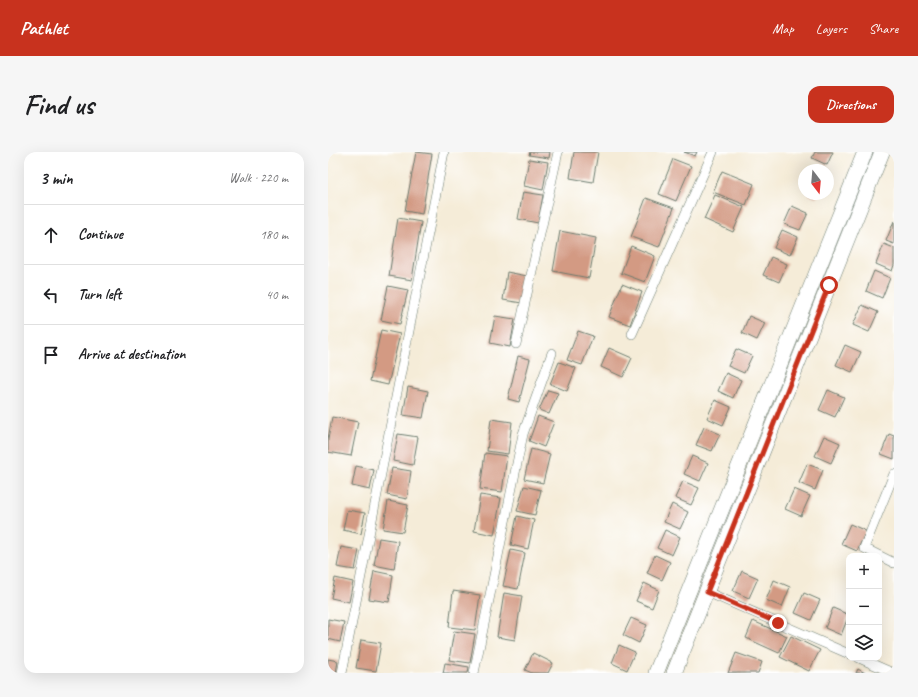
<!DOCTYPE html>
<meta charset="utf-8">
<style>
:root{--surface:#fff;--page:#f6f6f6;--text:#202124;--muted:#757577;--line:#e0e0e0;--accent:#c8321e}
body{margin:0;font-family:Caveat,sans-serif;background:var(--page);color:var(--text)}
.controls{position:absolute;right:12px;bottom:12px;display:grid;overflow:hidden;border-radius:8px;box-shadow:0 4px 16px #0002}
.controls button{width:36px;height:36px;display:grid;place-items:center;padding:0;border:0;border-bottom:1px solid var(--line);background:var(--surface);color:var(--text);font:20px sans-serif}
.compass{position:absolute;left:470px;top:12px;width:36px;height:36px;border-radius:50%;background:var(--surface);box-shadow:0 4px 16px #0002;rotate:164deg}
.stop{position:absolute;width:12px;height:12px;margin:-9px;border:3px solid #c8321e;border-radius:50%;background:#fff}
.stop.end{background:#c8321e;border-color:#fff;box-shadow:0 1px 4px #0008}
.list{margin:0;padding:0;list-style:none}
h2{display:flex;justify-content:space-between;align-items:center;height:52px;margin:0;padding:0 16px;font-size:17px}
h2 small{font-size:13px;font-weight:400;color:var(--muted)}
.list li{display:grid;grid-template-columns:26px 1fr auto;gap:12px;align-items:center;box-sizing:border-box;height:60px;padding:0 16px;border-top:1px solid var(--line)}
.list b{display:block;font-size:15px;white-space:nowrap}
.list em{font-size:13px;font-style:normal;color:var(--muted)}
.icon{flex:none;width:22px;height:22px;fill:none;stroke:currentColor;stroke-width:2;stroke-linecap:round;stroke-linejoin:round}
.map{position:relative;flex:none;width:566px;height:521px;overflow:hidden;border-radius:12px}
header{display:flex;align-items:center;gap:24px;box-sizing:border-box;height:56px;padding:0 20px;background:var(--accent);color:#fff}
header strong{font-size:19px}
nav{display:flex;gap:22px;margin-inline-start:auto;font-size:14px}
.intro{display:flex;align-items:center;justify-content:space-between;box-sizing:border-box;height:96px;padding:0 24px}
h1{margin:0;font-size:28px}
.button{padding:10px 18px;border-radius:12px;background:var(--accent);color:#fff;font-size:14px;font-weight:700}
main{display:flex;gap:24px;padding:0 24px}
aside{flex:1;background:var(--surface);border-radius:12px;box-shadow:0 4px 16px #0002}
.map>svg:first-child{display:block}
</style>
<header>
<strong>Pathlet</strong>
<nav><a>Map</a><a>Layers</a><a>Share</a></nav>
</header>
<div class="intro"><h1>Find us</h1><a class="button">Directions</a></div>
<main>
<aside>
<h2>3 min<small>Walk · 220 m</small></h2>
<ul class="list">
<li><svg class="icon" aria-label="ahead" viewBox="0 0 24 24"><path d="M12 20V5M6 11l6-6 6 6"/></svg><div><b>Continue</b></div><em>180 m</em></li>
<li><svg class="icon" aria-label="left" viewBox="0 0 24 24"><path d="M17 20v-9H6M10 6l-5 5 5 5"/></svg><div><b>Turn left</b></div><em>40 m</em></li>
<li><svg class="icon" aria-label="arrive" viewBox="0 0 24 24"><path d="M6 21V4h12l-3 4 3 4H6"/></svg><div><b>Arrive at destination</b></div></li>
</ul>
</aside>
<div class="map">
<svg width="566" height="521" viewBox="0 0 566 521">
<rect width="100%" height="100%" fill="#fff"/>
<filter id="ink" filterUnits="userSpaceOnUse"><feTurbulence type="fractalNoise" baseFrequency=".025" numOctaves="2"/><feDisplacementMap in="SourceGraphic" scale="8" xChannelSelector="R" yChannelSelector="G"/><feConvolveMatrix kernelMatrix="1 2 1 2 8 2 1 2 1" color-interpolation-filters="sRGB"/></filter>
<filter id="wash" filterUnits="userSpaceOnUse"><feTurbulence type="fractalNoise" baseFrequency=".012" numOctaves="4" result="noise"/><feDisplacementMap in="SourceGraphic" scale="16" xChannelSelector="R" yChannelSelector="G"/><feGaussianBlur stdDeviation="0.9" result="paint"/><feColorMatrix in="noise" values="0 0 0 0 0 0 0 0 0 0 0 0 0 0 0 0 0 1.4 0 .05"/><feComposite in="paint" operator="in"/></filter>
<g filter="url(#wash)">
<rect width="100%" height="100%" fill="#f5ecd8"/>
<g id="blocks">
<!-- building -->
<g fill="#d39a83">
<polygon points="88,0 104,2 94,62 77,59"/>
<polygon points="202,0 222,0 221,6 201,3"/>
<polygon points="246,0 270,0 265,30 242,26"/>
<polygon points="356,0 369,0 367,4"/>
<polygon points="487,0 505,0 499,13 484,6"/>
<polygon points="201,7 220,10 215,38 196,34"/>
<polygon points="345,7 363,14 348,49 331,42"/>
<polygon points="394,19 426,32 418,53 385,40"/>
<polygon points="195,40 215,43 210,71 190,67"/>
<polygon points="480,42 490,42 488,46"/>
<polygon points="387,43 416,55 405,80 376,67"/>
<polygon points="318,46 346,56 331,95 303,85"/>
<polygon points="464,54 480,61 472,78 456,72"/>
<polygon points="70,66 93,70 84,128 61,124"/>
<polygon points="566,69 566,92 558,89"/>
<polygon points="454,78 470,85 462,103 446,96"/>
<polygon points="232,79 268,86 261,126 225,119"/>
<polygon points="556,92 566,96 566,113 564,119 548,112"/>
<polygon points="303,94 327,104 317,130 293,121"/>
<polygon points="443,105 459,112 451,130 435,123"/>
<polygon points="546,119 562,126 554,146 538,139"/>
<polygon points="179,120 199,124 194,151 175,148"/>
<polygon points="294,132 314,140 302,173 281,165"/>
<polygon points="60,134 80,138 72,172 53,168"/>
<polygon points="534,153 550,160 541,180 525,173"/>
<polygon points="167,164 187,167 182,195 162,191"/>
<polygon points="421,164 437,171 429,188 414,181"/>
<polygon points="53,178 72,182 60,233 42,229"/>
<polygon points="250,179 265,184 254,213 239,208"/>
<polygon points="517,193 533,200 524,220 508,213"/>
<polygon points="281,196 304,206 295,225 273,215"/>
<polygon points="408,197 424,204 416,221 400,214"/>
<polygon points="190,204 202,207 191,250 180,247"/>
<polygon points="231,210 248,216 239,239 222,232"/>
<polygon points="398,221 413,228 405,246 390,239"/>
<polygon points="80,235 100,239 95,266 75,263"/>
<polygon points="220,238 230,241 221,262 211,258"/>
<polygon points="500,238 516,245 507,265 491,258"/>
<polygon points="387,248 403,255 395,273 379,266"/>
<polygon points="210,264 226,270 216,295 201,289"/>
<polygon points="4,265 30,270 23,304 0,300 0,287"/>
<polygon points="163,267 184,270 180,302 159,299"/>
<polygon points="376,275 392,282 384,299 368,293"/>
<polygon points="70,282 90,285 85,313 65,309"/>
<polygon points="561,282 566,284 566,307 553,302"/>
<polygon points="496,284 512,291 503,311 487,304"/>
<polygon points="203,297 222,302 215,331 196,327"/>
<polygon points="157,301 179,304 174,340 152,337"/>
<polygon points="364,304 380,311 372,329 356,322"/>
<polygon points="479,312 495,318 487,338 471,331"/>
<polygon points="28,314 46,318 42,338 24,334"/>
<polygon points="64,316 83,319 79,347 59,343"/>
<polygon points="355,329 371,336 363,353 347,346"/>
<polygon points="196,334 213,338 207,363 189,359"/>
<polygon points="466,337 482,344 473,364 457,357"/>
<polygon points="152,343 173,346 166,383 146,379"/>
<polygon points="60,349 80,353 75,380 55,377"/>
<polygon points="344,352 360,360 352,377 336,370"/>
<polygon points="19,358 37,361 33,382 15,378"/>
<polygon points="189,364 206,368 200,397 183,393"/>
<polygon points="522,372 538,379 529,399 513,392"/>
<polygon points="337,378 352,385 344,403 329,396"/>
<polygon points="51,386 70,389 66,417 46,413"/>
<polygon points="13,395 31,398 27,418 9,415"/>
<polygon points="183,398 197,401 190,437 175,434"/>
<polygon points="327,403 342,410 334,428 319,421"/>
<polygon points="46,419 65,423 61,450 41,447"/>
<polygon points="414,419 430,426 421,446 405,439"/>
<polygon points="7,426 25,430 21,450 3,446"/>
<polygon points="446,428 462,435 454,455 438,448"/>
<polygon points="316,431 331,438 324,456 308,449"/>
<polygon points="125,439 152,443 147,478 121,475"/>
<polygon points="176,441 194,444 187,488 169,485"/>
<polygon points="476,441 492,448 483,468 467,461"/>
<polygon points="505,456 521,463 513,483 497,476"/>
<polygon points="303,466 319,473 311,491 295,483"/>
<polygon points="0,467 16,470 12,490 0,487"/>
<polygon points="425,469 459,484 451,501 418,486"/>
<polygon points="126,479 147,482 142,511 121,508"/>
<polygon points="463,484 492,498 481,519 452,505"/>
<polygon points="33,488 53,491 48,519 28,516"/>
<polygon points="291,493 307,500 299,518 284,511"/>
<polygon points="205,501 225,511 220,521 204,521 197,518"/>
<polygon points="408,501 434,510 430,521 400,521"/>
<polygon points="0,507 10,509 8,521 0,521"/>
<polygon points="117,511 141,515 140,521 115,521"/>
<polygon points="530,517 537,521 528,521"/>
</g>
</g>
</g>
<g filter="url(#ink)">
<use href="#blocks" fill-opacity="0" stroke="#6a7a6d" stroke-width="1"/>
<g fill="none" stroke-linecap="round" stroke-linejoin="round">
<!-- minor casing -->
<g stroke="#6a7a6d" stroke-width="10">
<g id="minor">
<polyline points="304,182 385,0"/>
<polyline points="188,192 230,0"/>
<polyline points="566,322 536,396 566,411"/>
<polyline points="379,440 521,502"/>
<polyline points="531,506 565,521"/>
<polyline points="14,521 116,0"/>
<polyline points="146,521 195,282 224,201"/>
</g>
</g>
<!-- primary casing -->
<g stroke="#6a7a6d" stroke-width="16">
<g id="primary">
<polyline points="328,521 537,0"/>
<polyline points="346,521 554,0"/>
</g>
</g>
<!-- minor -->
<use href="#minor" stroke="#fff" stroke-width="9"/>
<!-- primary -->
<use href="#primary" stroke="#fff" stroke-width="15"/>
</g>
</g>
<g fill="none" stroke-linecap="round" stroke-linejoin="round" filter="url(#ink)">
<!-- route -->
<polyline stroke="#c8321e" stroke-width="5" points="450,471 379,440 501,133"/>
</g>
</svg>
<div class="controls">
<button>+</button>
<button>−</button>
<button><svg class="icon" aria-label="layers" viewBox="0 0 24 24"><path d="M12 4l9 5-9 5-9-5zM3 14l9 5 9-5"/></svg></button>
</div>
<svg class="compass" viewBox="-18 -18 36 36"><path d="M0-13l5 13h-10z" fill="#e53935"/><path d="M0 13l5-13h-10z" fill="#757577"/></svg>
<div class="stop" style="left:501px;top:133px"></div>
<div class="stop end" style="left:450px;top:471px"></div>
</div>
</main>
